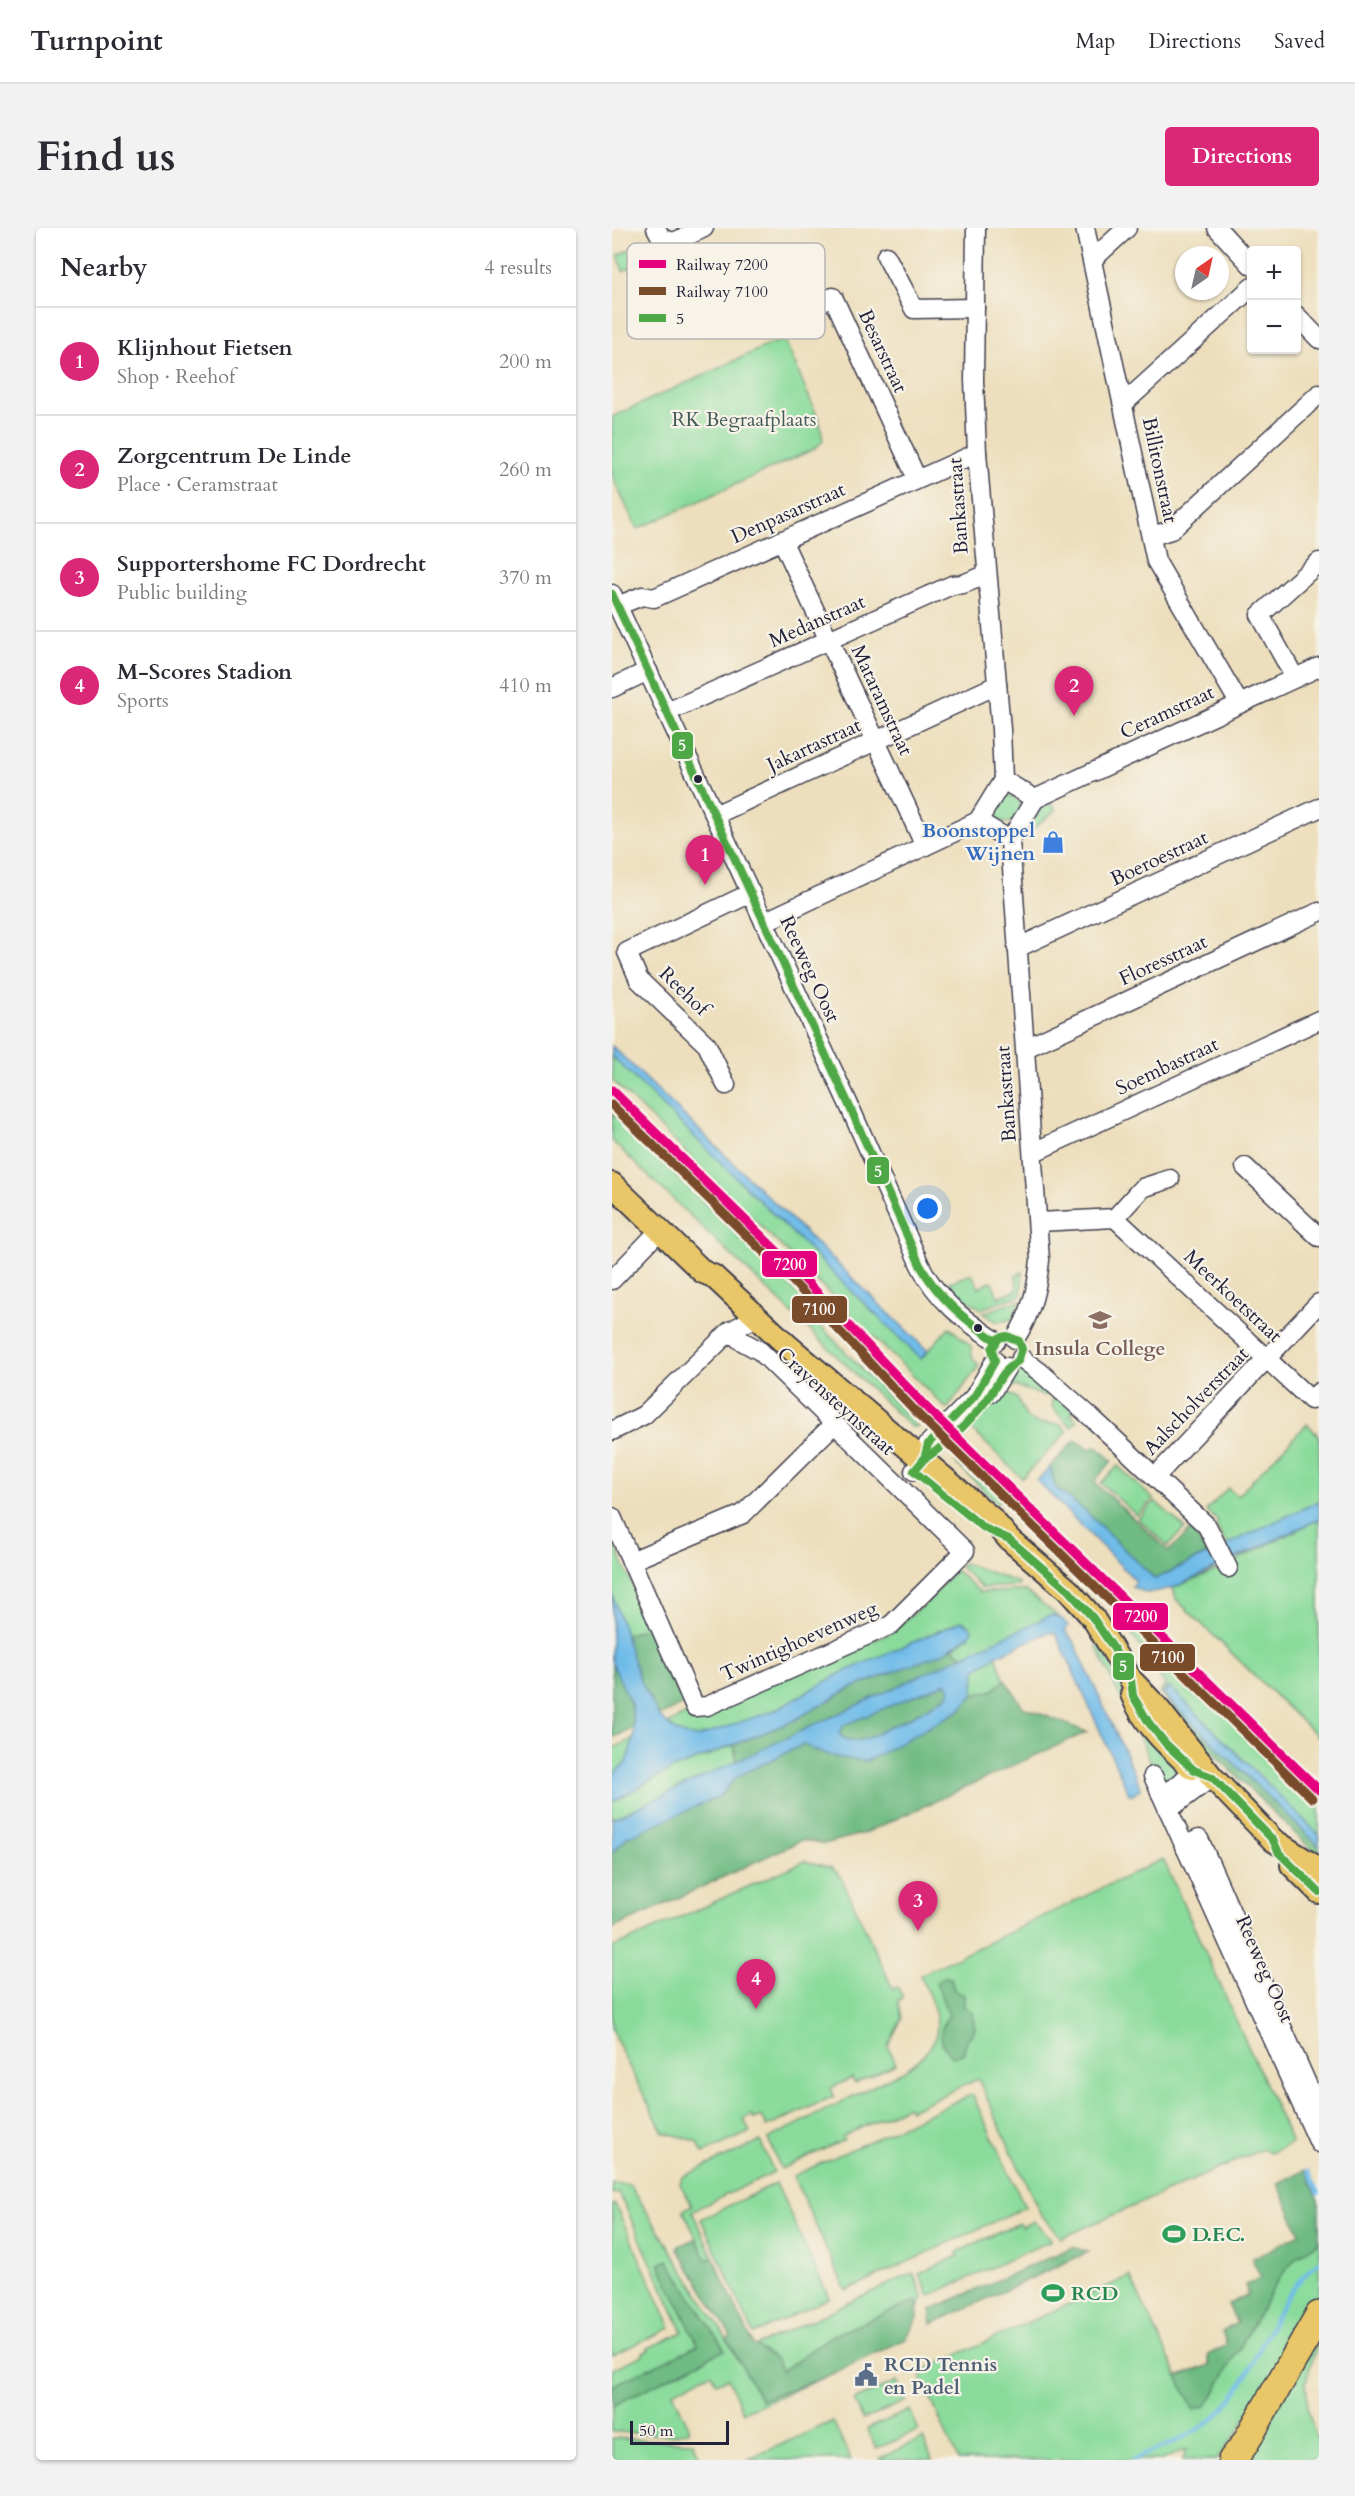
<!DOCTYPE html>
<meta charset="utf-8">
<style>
:root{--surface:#fff;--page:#f2f2f3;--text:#2b2b33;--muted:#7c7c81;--line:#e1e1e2;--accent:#db2777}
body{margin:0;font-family:Cardo,serif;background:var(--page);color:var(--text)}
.controls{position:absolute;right:18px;top:18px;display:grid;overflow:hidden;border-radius:6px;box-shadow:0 2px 4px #0004}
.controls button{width:54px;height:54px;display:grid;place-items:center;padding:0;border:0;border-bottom:2px solid var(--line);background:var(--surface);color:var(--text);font:30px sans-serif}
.compass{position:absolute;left:563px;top:18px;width:54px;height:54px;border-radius:50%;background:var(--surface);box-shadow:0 2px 4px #0004;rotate:34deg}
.scale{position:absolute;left:18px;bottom:15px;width:99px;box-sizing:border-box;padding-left:6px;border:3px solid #22223b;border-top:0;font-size:16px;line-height:21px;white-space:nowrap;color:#22223b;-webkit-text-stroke:4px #f7f3e8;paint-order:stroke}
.you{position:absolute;left:316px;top:981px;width:21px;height:21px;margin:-15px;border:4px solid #fff;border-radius:50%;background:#1a73e8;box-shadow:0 0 0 9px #1a73e833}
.badge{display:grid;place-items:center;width:39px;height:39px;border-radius:50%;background:var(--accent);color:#fff;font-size:20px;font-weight:700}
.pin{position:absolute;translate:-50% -50px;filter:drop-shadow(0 2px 3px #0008)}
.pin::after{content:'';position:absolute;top:32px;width:21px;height:18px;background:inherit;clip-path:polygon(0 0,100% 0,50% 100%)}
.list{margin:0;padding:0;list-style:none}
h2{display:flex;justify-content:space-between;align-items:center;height:78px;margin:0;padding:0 24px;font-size:26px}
h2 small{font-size:20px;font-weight:400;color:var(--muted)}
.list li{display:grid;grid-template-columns:39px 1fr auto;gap:18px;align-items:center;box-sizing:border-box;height:108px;padding:0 24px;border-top:2px solid var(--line)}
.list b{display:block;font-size:22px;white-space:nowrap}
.list p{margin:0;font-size:20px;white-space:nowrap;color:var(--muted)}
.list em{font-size:20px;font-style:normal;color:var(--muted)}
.map{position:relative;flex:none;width:707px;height:2232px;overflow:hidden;border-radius:6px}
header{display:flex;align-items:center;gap:36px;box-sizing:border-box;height:84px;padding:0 30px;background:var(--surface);border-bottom:2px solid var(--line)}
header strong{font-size:28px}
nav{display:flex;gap:33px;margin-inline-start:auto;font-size:21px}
.intro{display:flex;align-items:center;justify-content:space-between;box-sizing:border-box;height:144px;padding:0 36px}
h1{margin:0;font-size:42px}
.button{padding:15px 27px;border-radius:6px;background:var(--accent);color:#fff;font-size:21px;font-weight:700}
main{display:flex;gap:36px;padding:0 36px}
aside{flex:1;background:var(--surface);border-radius:6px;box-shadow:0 2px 4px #0004}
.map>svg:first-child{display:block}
</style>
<header>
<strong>Turnpoint</strong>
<nav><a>Map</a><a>Directions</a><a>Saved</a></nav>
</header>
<div class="intro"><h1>Find us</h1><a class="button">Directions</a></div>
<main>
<aside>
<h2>Nearby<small>4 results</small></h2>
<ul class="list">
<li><span class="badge">1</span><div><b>Klijnhout Fietsen</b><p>Shop · Reehof</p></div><em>200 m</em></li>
<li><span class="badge">2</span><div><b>Zorgcentrum De Linde</b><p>Place · Ceramstraat</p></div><em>260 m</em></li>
<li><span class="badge">3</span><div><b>Supportershome FC Dordrecht</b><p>Public building</p></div><em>370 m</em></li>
<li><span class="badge">4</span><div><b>M-Scores Stadion</b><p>Sports</p></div><em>410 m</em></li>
</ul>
</aside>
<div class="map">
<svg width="707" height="2232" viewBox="0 0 707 2232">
<rect width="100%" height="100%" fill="#f7f3e8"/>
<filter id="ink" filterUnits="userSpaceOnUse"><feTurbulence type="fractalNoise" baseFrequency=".0167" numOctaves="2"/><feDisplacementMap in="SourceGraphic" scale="12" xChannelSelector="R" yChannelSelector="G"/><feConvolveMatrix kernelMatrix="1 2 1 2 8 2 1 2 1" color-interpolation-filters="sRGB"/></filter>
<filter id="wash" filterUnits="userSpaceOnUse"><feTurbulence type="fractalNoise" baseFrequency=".008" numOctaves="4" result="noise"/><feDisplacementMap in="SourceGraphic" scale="24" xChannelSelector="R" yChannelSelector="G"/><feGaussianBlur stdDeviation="1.35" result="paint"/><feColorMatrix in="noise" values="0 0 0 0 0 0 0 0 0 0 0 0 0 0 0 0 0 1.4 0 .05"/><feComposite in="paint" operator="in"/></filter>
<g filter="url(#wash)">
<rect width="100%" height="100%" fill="#eddfbd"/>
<!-- green -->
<g fill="#8adb9b" stroke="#567e6b" stroke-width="1.5">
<polygon points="33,13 42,30 11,43 6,27"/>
<polygon points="173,112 208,195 211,213 202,221 25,301 0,248 0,189 163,114"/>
<circle cx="395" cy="581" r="14"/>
<polygon points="435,572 444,582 418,603 415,601"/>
<polygon points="0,828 309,1131 337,1099 359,1118 360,1129 367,1138 335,1181 0,852"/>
<polygon points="0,885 198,1078 197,1086 306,1199 299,1199 0,913"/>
<polygon points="411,1044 409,1067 369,1081 351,1069 337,1054 360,1046 367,1060 380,1053 386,1069 405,1062 404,1047"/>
<polygon points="408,1072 401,1091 385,1094 371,1085"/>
<polygon points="417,1143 441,1163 432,1168 391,1154 407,1144"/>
<polygon points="390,1162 405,1170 415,1190 425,1195 449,1196 455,1204 410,1250 358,1200"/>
<polygon points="446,1167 462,1182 459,1187 465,1193 459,1199 440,1179 440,1172"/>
<polygon points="695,1196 707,1208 707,1273 617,1316 610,1310 604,1296 606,1293 594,1283 616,1260 625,1268"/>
<polygon points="347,1224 392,1268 385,1275 343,1234"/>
<polygon points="506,1238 541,1271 525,1288 489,1255"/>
<polygon points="543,1273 573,1300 556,1318 526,1291"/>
<polygon points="707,1291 707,1510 564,1371 561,1360 605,1342"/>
<polygon points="0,1310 38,1398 12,1408 0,1365"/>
<polygon points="352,1335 407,1355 406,1358 370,1360 347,1338"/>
<path d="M343 1342 368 1364 414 1363 450 1391 439 1387 352 1429 341 1420 357 1408 350 1393 323 1404C281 1427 237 1445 194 1466 161 1482 126 1503 88 1509 76 1511 64 1504 56 1496L76 1485 77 1489H81L276 1406 311 1378Z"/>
<polygon points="512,1394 526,1396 707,1572 707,1607 559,1460 556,1461"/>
<polygon points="487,1416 564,1541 566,1549 557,1557 547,1551 484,1418"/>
<polygon points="384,1428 393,1452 380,1463 361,1467 363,1441"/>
<polygon points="22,1510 14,1535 0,1547 0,1521"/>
<polygon points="122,1517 125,1534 0,1591 0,1574 56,1543"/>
<path d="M551 1631 680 1915 659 1925 651 1921 449 2010 428 1985 366 1851 298 1882 296 1878 231 1908 232 1912 169 1941 156 1911 293 1842C338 1811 328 1791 308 1747Z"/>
<polygon points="193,1633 220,1640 229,1649 281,1761 286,1759 291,1770 286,1772 290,1790 276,1818 284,1836 243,1855 240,1850 219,1860 222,1868 155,1899 150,1888 142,1891 140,1887 132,1891 138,1904 91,1925 85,1913 51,1904 11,1827 0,1800 0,1720"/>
<polygon points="360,1866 413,1979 234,2063 181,1948"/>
<polygon points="148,1913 162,1944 80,1983 101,2029 95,2032 71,1982 80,1977 68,1956 70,1949"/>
<polygon points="0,1955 18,1957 115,2111 149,2172 213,2149 131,2184 116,2150 104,2155 99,2145 61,2164 76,2197 76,2203 60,2207 0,2204 0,2141 31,2127 30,2125 37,2122 36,2120 71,2104 7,1965 0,1967"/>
<polygon points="164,1955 217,2070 142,2106 89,1991"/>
<polygon points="3,1976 59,2100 0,2127 0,1977"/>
<polygon points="422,1993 440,2012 317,2068 307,2046 346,2028 345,2024 407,1995 410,1999"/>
<polygon points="707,2014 707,2069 623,2208 604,2232 571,2232 574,2221 550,2232 346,2232 307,2144 518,2048 579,2176 600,2169 667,2050 684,2030"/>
<polygon points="301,2045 311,2069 306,2081 305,2073 219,2108 170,2143 143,2118"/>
<polygon points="707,2110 694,2153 696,2180 702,2204 707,2212 707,2232 629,2232"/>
<polygon points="285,2153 294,2173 251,2192 242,2172"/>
<polygon points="298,2182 307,2202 264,2221 255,2201"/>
<polygon points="221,2193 239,2232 135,2232"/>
<polygon points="0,2210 81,2214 89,2232 0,2232"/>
<polygon points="311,2210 320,2231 269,2232 268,2230"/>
</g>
<!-- forest -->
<g fill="#6fbb83" stroke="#486e5f" stroke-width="1.5">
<polygon points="463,1212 478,1221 484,1218 500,1233 482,1254 557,1323 580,1301 595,1326 543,1351 472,1282 443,1259 438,1239"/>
<polygon points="38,1398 72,1476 47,1488 27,1450 12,1408"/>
<polygon points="341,1420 352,1429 125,1534 122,1517 181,1493 237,1461"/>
<path d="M0 1435C11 1456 22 1476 21 1500L0 1510Z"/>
<polygon points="393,1452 411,1479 475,1504 253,1605 212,1616 190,1612 0,1701 0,1625 15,1609 108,1568 124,1549 192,1516 202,1522 228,1530 255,1533 348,1482 361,1467 380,1463"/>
<path d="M334 1454 338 1461 336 1468C319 1478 304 1487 286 1495 271 1502 243 1524 227 1506L231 1497Z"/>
<polygon points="553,1457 556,1461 551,1464 556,1471 707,1618 707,1629 596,1520 548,1465"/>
<path d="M332 1749 339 1750 342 1762 352 1767V1778L360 1785 363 1801 355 1812 351 1826 340 1829C327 1815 325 1803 337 1787 331 1776 330 1766 324 1755Z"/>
<polygon points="693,1942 707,1972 707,2014 684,2030 667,2050 600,2169 594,2178 582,2181 565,2149 598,2137 596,2127 615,2117 610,2104 625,2095 616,2076 636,2067 633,2057 649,2050 640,2031 688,2006 666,1955"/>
<polygon points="84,2010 95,2032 101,2029 141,2116 163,2131 170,2143 219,2108 305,2072 306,2089 294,2111 213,2149 149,2172 115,2111 119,2108 65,2019"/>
<polygon points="461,2019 476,2024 320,2096 318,2082"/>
<polygon points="56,2032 113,2122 0,2178 0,2158 86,2117 47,2036"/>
</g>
<!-- water -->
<g fill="#6fbce9" stroke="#486f92" stroke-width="1.5" fill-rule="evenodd">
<polygon points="0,818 316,1123 309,1131 0,828"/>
<polygon points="438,1239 443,1259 472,1282 543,1351 707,1273 707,1291 561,1360 535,1365 520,1359 524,1353 425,1253"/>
<polygon points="0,1365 27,1450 47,1488 62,1502 72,1507 86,1509 163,1482 229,1445 350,1393 358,1398 360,1402 357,1408 331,1425 237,1461 181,1493 56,1543 0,1574 0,1547 14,1535 22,1510 20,1478 0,1435"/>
<path d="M439 1387 450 1391 456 1398 453 1403 462 1414 526 1553 528 1561 521 1567 517 1566 444 1406 437 1404 384 1428 364 1441 361 1467 348 1482 255 1533 228 1530 202 1522 192 1516 124 1549 108 1568 15 1609 0 1625V1591ZM334 1455 338 1461 335 1468C319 1478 304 1487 286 1495 271 1501 243 1524 227 1506L232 1497Z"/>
<polygon points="559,1460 707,1607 707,1618 556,1471 551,1464"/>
</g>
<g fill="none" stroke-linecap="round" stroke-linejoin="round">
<!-- stream -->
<g stroke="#6fbce9" stroke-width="4">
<polyline points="696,1943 707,1965"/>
<path d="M521 2232C554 2217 595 2204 618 2173 651 2130 662 2068 707 2034"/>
</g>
</g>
</g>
<g filter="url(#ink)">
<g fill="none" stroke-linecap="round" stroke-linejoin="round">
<!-- minor casing -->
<g stroke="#403e4e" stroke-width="21">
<g id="minor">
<polyline points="44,0 50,11 62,14 92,0"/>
<polyline points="364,0 362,152 365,225 389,501 391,552"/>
<polyline points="473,0 544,333 627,475"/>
<polyline points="605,0 640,38"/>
<polyline points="274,28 302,81 363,80"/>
<polyline points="480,32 515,0"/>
<polyline points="684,87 707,111"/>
<polyline points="165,95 221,69 305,251"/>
<polyline points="511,176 640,59"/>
<polyline points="540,308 559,302 707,166"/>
<polyline points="170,312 313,618"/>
<path d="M0 366 236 875 308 1037C325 1072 352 1092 384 1113"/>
<polyline points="5,378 30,368 42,370 365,225"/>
<polyline points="683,450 648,387 707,334"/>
<polyline points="0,460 36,443"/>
<polyline points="55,484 340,357 351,356 374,347"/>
<polyline points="391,552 423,571"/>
<polyline points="423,571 707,439"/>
<polyline points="103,587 385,457"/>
<polyline points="366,593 391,552"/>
<polyline points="366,593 398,612"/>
<path d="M398 612 428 1032C425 1061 419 1086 403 1111"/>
<polyline points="398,612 423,571"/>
<polyline points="152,694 366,593"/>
<polyline points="405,720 707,580"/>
<polyline points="414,820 707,684"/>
<polyline points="114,857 95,817 27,752 15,724 139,665"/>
<polyline points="422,924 707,792"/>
<polyline points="633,939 707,1009"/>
<polyline points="503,990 699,1172 707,1164"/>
<polyline points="427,994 503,990 530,960 558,951"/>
<polyline points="0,1052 48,1002"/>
<polyline points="409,1130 428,1144 480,1190 595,1298 616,1340"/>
<polyline points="379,1165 395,1139"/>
<polyline points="0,1203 32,1187 118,1103 137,1093 142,1088"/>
<polyline points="302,1243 312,1231 316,1216 362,1169 383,1133"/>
<polyline points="543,1249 707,1075"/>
<polyline points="0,1289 83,1479 95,1478 279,1397 353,1323 148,1123 128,1112 118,1103"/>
<polyline points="19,1333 131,1286 222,1196"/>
<polyline points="541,1548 707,1915"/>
<polyline points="549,1566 565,1558 582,1542"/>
<polyline points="556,1582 600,1549"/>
<polyline points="572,1618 587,1611 707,1883"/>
</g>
</g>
<!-- major casing -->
<g stroke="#403e4e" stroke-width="26">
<g id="major">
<polyline points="0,956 91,1044 101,1048 176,1118 379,1290 397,1311 456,1362 481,1390 519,1452 544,1478 600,1549 661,1612 699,1636 707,1644"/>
<path d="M520 1466C531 1495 557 1519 580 1540"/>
<polyline points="680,1637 707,1664"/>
</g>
</g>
<!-- highway casing -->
<g stroke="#403e4e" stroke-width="30">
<polyline id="highway" points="620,2232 632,2217 707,2087"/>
</g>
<!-- minor -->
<use href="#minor" stroke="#fff" stroke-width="18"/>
<!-- major -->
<use href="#major" stroke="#e9c769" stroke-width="22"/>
<!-- highway -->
<use href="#highway" stroke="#e9c769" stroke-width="27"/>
<!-- bus-1 casing -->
<g stroke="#f7f3e8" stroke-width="12">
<g id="bus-1">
<path d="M0 366 236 875 308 1037C326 1070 353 1092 384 1113"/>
<path d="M395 1108 407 1113 410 1121 406 1133C390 1142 385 1158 374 1173 361 1190 330 1221 312 1231L316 1216 362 1169 383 1133 380 1121 387 1110Z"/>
<polyline points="312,1231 302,1243 372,1300 397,1311 456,1362 481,1390 502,1421 519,1452 521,1468 537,1495 554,1516 582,1542 600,1549 661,1612 667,1625 707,1664"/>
</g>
</g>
<!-- bus-1 -->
<use href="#bus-1" stroke="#4ea845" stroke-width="8"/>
<!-- rail-1 casing -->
<g stroke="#f7f3e8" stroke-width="14">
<polyline id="rail-1" points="0,862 176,1034 316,1181 707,1562"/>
</g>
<!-- rail-2 casing -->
<g stroke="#f7f3e8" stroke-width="14">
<polyline id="rail-2" points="0,877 169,1041 309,1189 700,1570"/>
</g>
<!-- rail-1 -->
<use href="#rail-1" stroke="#e5007d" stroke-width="9"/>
<!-- rail-2 -->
<use href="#rail-2" stroke="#7a4b2a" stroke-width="9"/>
</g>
</g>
<!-- icons -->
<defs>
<g id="shop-bare" transform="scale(1.8)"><path d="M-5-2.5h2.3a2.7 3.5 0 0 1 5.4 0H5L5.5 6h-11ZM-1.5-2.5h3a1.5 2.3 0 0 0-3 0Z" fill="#3f7fe0" stroke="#f7f3e8" stroke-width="2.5" paint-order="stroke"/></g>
<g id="school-bare" transform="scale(1.8)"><path d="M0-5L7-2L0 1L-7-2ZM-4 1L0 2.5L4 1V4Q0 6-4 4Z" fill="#8d6e63" stroke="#f7f3e8" stroke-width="2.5" paint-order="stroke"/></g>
<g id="stadium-bare" transform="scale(1.8)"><path d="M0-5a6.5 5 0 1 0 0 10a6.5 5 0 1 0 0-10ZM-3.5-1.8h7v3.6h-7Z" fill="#2e9e5b" stroke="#f7f3e8" stroke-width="2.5" paint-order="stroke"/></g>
<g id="civic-bare" transform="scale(1.8)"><path d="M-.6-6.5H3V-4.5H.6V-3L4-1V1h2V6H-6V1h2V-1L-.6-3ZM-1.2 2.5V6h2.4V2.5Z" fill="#5c6f8a" stroke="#f7f3e8" stroke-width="2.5" paint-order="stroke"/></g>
</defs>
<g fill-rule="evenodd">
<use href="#shop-bare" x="441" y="614"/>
<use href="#school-bare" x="488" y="1092"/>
<use href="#stadium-bare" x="562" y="2006"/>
<use href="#stadium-bare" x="441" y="2065"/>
<use href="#civic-bare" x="254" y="2147"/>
</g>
<!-- markers -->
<g fill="#22223b" stroke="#f7f3e8" stroke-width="2">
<circle cx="86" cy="551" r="5"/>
<circle cx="366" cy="1100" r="5"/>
</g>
<g text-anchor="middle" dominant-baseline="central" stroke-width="4.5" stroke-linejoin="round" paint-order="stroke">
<!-- street labels -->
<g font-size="20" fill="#22223b" stroke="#f7f3e8">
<text transform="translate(271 123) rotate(65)">Besarstraat</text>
<text transform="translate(548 242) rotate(78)">Billitonstraat</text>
<text transform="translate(346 278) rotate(-94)">Bankastraat</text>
<text transform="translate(176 285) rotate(-24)">Denpasarstraat</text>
<text transform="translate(205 393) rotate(-24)">Medanstraat</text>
<text transform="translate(270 472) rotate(65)">Mataramstraat</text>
<text transform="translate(555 484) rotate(-25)">Ceramstraat</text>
<text transform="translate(202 517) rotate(-25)">Jakartastraat</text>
<text transform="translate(547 630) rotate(-25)">Boeroestraat</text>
<text transform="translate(551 732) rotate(-25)">Floresstraat</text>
<text transform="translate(198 741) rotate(65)">Reeweg Oost</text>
<text transform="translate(72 763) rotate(44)">Reehof</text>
<text transform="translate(555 838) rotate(-25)">Soembastraat</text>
<text transform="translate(394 866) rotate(-94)">Bankastraat</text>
<text transform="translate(621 1068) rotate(43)">Meerkoetstraat</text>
<text transform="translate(224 1173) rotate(42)">Crayensteynstraat</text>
<text transform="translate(584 1173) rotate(-46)">Aalscholverstraat</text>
<text transform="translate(187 1413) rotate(-24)">Twintighoevenweg</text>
<text transform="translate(653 1741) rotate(66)">Reeweg Oost</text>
</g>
<!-- park labels -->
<g font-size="20" fill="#415a58" stroke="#f7f3e8">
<text x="132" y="191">RK Begraafplaats</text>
</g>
<!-- shop labels -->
<g font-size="20" font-weight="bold" fill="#366cbe" stroke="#f7f3e8" text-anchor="end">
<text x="423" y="602">Boonstoppel<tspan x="423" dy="23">Wijnen</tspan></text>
</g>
<!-- education labels -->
<g font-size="20" font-weight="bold" fill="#785e54" stroke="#f7f3e8">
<text x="488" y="1120">Insula College</text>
</g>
<!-- leisure labels -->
<g font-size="20" font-weight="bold" fill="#27864d" stroke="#f7f3e8" text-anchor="start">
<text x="580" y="2006">D.F.C.</text>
<text x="459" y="2065">RCD</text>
</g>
<!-- service labels -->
<g font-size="20" font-weight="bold" fill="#4e5e75" stroke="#f7f3e8" text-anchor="start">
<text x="272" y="2136">RCD Tennis<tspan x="272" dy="23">en Padel</tspan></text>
</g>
</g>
<!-- legend -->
<rect x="15" y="15" width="198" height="96" rx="9" fill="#f7f3e8" stroke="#b7b4b4" stroke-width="1.5"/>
<rect x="27" y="32" width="27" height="8" fill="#e5007d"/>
<rect x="27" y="59" width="27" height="8" fill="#7a4b2a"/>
<rect x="27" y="86" width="27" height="8" fill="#4ea845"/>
<g font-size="16" fill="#22223b">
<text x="64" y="42">Railway 7200</text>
<text x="64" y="69">Railway 7100</text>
<text x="64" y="96">5</text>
</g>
<g stroke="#f7f3e8" stroke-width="2">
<rect x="59" y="503" width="23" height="29" rx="6" fill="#4ea845"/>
<rect x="254" y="928" width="24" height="29" rx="6" fill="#4ea845"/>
<rect x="149" y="1022" width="57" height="28" rx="6" fill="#e5007d"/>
<rect x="179" y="1067" width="57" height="29" rx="6" fill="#7a4b2a"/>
<rect x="500" y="1374" width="57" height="29" rx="6" fill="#e5007d"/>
<rect x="527" y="1415" width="57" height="29" rx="6" fill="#7a4b2a"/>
<rect x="500" y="1424" width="23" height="29" rx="6" fill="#4ea845"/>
</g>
<g font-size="16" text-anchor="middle" font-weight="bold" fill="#fff">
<text x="70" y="523">5</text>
<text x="266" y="949">5</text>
<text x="178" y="1042">7200</text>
<text x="207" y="1087">7100</text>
<text x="529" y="1394">7200</text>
<text x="556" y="1435">7100</text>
<text x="511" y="1444">5</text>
</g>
</svg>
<div class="controls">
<button>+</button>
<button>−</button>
</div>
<svg class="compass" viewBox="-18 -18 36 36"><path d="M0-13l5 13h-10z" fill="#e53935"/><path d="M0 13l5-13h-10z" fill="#7c7c81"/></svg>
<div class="scale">50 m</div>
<div class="you"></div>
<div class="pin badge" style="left:93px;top:657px">1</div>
<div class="pin badge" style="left:462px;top:488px">2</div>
<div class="pin badge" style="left:306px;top:1703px">3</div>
<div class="pin badge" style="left:144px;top:1781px">4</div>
</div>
</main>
